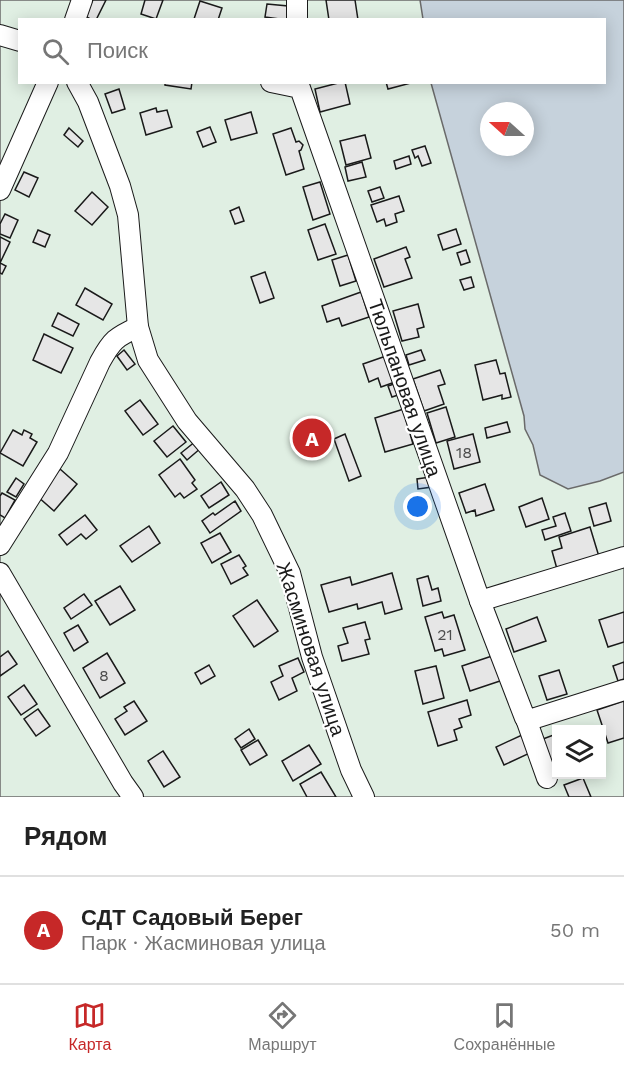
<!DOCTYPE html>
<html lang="ru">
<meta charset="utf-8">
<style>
:root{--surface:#fff;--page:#f6f6f6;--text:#222;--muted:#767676;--line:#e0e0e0;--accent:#c62828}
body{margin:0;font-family:"Work Sans",sans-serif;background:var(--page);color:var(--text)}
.controls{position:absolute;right:18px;bottom:18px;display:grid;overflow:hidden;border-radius:0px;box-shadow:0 3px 15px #0003}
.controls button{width:54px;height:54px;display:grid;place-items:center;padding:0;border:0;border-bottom:2px solid var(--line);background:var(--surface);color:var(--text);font:30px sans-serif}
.compass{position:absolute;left:480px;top:102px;width:54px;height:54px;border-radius:50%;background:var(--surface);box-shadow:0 3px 15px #0003;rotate:291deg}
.you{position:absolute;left:418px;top:507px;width:21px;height:21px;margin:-15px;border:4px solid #fff;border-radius:50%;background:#1a73e8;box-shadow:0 0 0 9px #1a73e833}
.badge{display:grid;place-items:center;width:39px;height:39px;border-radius:50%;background:var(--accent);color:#fff;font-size:20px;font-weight:700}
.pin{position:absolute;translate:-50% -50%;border:3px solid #fff;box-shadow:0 2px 6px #0006}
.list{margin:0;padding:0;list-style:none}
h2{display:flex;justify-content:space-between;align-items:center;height:78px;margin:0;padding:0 24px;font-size:26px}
h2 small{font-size:20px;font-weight:400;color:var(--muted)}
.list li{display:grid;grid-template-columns:39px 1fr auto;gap:18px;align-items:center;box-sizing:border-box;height:108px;padding:0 24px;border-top:2px solid var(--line)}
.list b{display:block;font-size:22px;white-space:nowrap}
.list p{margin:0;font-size:20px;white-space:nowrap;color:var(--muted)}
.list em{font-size:20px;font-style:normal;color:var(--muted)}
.icon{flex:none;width:33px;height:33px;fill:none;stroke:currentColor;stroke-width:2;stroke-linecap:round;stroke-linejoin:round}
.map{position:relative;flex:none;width:624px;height:797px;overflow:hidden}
.search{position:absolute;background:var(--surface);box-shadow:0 3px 15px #0003;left:18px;right:18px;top:18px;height:66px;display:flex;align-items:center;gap:15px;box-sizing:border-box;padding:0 21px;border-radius:0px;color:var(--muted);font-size:22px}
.sheet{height:186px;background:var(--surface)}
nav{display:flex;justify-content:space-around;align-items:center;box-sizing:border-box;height:84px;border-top:2px solid var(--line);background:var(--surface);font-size:16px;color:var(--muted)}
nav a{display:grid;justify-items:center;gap:3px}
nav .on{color:var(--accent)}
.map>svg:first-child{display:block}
</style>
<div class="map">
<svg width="624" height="797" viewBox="0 0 624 797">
<rect width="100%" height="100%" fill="#fff"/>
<!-- green -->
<path fill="#e0efe3" stroke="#6a6a6a" stroke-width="1.5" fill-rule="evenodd" d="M0 0H624V797H0ZM20 20H604V82H20ZM489 111H525V147H489ZM556 730H602V774H556Z"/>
<!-- water -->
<path fill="#c6d2dc" stroke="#6a6a6a" stroke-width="1.5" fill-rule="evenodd" d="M420 0H624V472L600 481 568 489 540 475 533 445 525 429 524 416 431 83 604 82V20L423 19ZM489 111H525V147H489Z"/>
<!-- building -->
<g fill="#e6e6e6" stroke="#1a1a1a" stroke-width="1.5">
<polygon points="93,0 106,0 96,20 92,20 85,16"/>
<polygon points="145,0 163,0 156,19 141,14"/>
<polygon points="326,0 355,0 358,20 329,20"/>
<polygon points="200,1 222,8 218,20 194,19"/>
<polygon points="267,4 288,6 287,20 265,17"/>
<polygon points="165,82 192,82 191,89 165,85"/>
<polygon points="342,82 345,82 350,104 320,112 315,89"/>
<polygon points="386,82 411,82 411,83 388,89"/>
<polygon points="119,89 125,109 112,113 105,94"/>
<polygon points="156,108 157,112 167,110 172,127 146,135 140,113"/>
<polygon points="251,112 257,133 231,140 225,120"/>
<polygon points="210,127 216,142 203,147 197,132"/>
<polygon points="69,128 83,141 78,147 64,135"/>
<polygon points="291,128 296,142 299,141 303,145 301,150 299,151 304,169 286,175 273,134"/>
<polygon points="365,135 371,158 346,165 340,141"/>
<polygon points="425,146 431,163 422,166 418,156 415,158 412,150"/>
<polygon points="409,156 411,164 396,169 394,161"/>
<polygon points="362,162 366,177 348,181 345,167"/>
<polygon points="24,172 38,178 29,197 15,190"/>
<polygon points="320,182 330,214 313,220 303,187"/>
<polygon points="380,187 384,198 372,202 368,191"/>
<polygon points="92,192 108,207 92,225 75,211"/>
<polygon points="399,196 404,211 395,214 397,222 386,226 384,219 377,222 371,205"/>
<polygon points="239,207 244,221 235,224 230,211"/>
<polygon points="5,214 18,220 10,238 0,234 0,224"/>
<polygon points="325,224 336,254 318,260 308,230"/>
<polygon points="456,229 461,244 443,250 438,235"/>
<polygon points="38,230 50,235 45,247 33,242"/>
<polygon points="0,237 10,242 0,263 6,266 2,274 0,273"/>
<polygon points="406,247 410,257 405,259 412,278 384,287 374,259"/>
<polygon points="466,250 470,262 461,265 457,253"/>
<polygon points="348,255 356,281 340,286 332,260"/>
<polygon points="265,272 274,298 260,303 251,277"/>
<polygon points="471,277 474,287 464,290 460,280"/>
<polygon points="85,288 112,304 103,320 76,305"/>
<polygon points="361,292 369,317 342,326 339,318 327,322 322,306"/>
<polygon points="418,304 424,327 417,329 419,337 402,341 393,311"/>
<polygon points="58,313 79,324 73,336 52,326"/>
<polygon points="44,334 73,348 61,373 33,360"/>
<polygon points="124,350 135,364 127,370 117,356"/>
<polygon points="421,350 425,360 409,365 406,355"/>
<polygon points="386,356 395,382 381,387 378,378 369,382 363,364"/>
<polygon points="496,360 500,374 505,373 511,397 502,399 502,395 483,400 475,365"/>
<polygon points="440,370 445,384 438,386 444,404 424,411 413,379"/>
<polygon points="397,383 401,394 392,397 388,386"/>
<polygon points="140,400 158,424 143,435 125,411"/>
<polygon points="446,407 455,437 436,443 427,413"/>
<polygon points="407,408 410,418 406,420 413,444 385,452 375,418"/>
<polygon points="507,422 510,432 487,438 485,428"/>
<polygon points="173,426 186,442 167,457 154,441"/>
<polygon points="13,430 22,435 24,430 32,434 30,438 37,442 23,466 0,453"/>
<polygon points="345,434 361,476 349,481 334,439"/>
<polygon points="473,434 480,462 454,469 447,441"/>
<polygon points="196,441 201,448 187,460 181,453"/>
<polygon points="180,459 195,480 192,483 197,489 184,498 180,493 175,497 159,475"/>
<polygon points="60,469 77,484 54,511 37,496"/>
<polygon points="430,477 432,487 418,489 417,479"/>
<polygon points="16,478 24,484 16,497 7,492"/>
<polygon points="221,482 229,495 209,508 201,496"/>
<polygon points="485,484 494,510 476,516 475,510 466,513 459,493"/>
<polygon points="2,493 15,500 5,518 0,515 0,496"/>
<polygon points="542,498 549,519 526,527 519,507"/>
<polygon points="235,501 241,511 210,533 202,521 213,513 215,515"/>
<polygon points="606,503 611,521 594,526 589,508"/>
<polygon points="565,513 571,531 545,540 542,530 556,526 553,517"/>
<polygon points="85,515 97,530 86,539 81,534 67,545 59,535"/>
<polygon points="149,526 160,543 132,562 120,546"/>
<polygon points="590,527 600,560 557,569 552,551 562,548 559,537"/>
<polygon points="220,533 231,552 212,563 201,543"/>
<polygon points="239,555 246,566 243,568 248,575 231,584 221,564"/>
<polygon points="392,573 402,609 385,614 382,602 358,609 357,604 329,612 321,585 350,577 352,585"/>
<polygon points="428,576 432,590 438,588 441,601 423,606 417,579"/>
<polygon points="120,586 135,610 110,625 95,601"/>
<polygon points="84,594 92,605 71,619 64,608"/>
<polygon points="257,600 278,631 254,647 233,616"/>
<polygon points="442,612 444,618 454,615 465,650 444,656 442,649 435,651 425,617"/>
<polygon points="624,612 624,642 608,647 599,620"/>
<polygon points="537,617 546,641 514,652 506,629"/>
<polygon points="365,622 370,639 365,640 369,654 342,661 338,646 348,643 343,628"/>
<polygon points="78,625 88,642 74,651 64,633"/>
<polygon points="8,651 17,664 0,676 0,657"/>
<polygon points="107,653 125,683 100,698 83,668"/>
<polygon points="495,655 503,680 470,691 462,666"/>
<polygon points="298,658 304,672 292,678 297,691 279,700 271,682 283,676 279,666"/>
<polygon points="624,662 624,679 618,681 613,666"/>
<polygon points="209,665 215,676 201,684 195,673"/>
<polygon points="436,666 444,698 423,704 415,671"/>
<polygon points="559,670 567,694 547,700 539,676"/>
<polygon points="24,685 37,704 21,715 8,697"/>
<polygon points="467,700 471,715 459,719 462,727 454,730 457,740 438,746 428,712"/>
<polygon points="134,701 147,721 125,735 115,719 127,711 124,707"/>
<polygon points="624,701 624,738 608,743 597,710"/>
<polygon points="38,709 50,726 36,736 24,719"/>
<polygon points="249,729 255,739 241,748 235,739"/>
<polygon points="556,734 556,761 552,763 543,739"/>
<polygon points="522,735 530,753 504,765 496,747"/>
<polygon points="258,740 267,755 250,765 241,750"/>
<polygon points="309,745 321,764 293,781 282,761"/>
<polygon points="163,751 180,777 164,787 148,761"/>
<polygon points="321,772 336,797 307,797 300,784"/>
<polygon points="583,778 591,797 569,797 564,785"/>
</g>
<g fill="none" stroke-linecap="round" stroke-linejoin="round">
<!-- minor casing -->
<g stroke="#1a1a1a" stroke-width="22">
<g id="minor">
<polyline points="297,0 297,20"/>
<polyline points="75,20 82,0"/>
<polyline points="0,35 20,41"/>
<polyline points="77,82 88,102 120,186 128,215 138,327 148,360 187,421 245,489 262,515 290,573 312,657 351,770 364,797"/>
<polyline points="271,82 300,88 480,601 525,718 529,720 624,690"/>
<polyline points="0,190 48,82"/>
<path d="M0 545 58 453 100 362C112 340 116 337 138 327"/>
<polyline points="0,573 123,783 133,797"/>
<polyline points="480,601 624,557"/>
<polyline points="526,719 547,778"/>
</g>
</g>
<!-- minor -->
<use href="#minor" stroke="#fff" stroke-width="20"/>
</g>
<g text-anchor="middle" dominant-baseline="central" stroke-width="4.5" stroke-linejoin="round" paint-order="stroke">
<!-- number labels -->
<g font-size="16" fill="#4d4d4d">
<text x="464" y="452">18</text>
<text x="445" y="634">21</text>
<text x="104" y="675">8</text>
</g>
<!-- street labels -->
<g font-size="20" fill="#1a1a1a" stroke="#fff">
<text transform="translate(405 388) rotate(71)">Тюльпановая улица</text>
<text transform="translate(311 649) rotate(72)">Жасминовая улица</text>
</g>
</g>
</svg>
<div class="controls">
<button><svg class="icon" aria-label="layers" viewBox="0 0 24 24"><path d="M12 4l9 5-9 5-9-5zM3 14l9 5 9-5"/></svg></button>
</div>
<svg class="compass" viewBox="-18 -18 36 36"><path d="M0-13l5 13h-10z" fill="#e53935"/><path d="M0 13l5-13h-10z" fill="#767676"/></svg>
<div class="you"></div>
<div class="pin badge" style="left:312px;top:438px">A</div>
<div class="search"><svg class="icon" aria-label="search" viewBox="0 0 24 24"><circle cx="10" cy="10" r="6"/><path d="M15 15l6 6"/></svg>Поиск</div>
</div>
<section class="sheet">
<h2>Рядом<small></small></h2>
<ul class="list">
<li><span class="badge">A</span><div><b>СДТ Садовый Берег</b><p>Парк · Жасминовая улица</p></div><em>50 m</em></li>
</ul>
</section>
<nav>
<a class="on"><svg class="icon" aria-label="map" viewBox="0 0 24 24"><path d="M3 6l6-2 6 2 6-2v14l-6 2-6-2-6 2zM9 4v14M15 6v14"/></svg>Карта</a>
<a><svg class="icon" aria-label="directions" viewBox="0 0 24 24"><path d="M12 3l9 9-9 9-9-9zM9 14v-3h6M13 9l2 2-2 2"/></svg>Маршрут</a>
<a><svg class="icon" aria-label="saved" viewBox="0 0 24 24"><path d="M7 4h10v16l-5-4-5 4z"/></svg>Сохранённые</a>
</nav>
